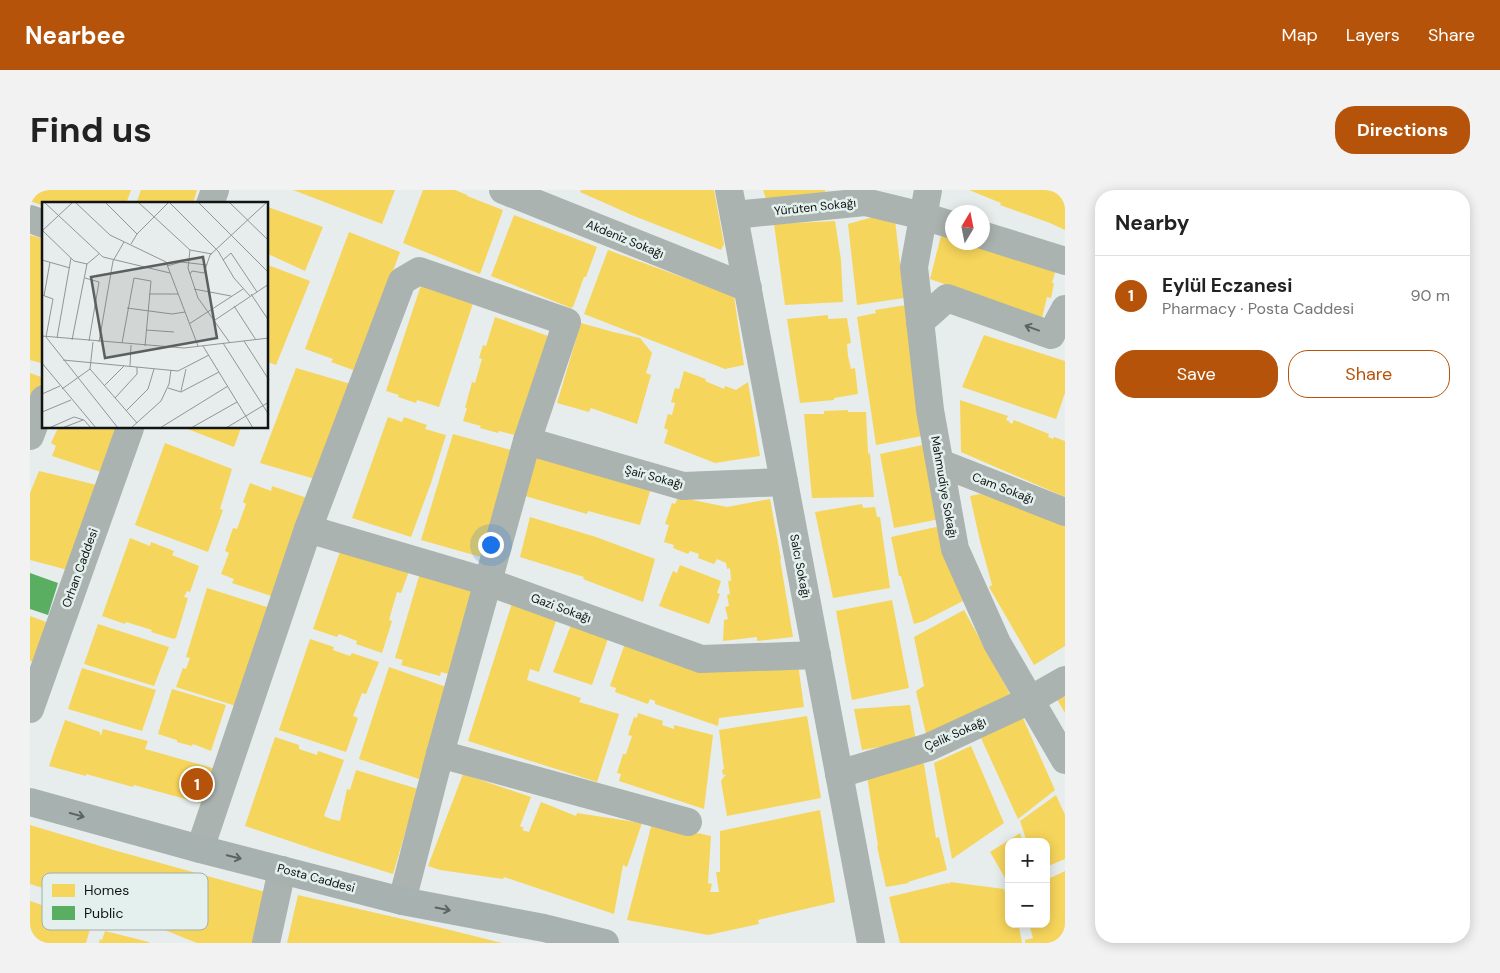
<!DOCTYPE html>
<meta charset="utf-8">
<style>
:root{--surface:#fff;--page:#f2f2f2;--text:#222;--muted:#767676;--line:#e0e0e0;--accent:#b45309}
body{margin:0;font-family:"DM Sans",sans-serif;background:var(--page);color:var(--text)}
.controls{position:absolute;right:15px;bottom:15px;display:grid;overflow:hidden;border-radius:10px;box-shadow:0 2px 12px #0003}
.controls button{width:45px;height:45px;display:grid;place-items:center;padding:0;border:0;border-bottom:1px solid var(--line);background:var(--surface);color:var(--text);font:25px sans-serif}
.compass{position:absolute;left:915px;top:15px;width:45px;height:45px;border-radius:50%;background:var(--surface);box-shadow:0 2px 12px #0003;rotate:10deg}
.you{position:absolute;left:460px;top:354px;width:18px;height:18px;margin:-12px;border:4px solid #fff;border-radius:50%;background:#1a73e8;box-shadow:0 0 0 8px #1a73e833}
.badge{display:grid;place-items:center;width:32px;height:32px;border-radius:50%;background:var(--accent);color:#fff;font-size:16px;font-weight:700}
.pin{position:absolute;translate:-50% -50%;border:2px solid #fff;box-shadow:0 1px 5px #0006}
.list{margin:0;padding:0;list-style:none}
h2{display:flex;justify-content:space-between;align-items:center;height:65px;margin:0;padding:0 20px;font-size:21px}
h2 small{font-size:16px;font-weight:400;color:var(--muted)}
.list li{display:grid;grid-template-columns:32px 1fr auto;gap:15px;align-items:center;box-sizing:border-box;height:80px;padding:0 20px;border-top:1px solid var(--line)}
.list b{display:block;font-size:19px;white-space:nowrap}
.list p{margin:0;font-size:16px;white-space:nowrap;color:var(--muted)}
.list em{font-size:16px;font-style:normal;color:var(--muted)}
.actions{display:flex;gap:10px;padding:15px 20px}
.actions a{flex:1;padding:11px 0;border:1px solid var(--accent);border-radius:20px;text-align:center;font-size:18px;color:var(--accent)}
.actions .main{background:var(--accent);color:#fff}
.map{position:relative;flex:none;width:1035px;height:753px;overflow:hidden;border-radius:20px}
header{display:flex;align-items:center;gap:30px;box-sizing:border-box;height:70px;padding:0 25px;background:var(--accent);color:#fff}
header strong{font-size:24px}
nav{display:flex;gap:28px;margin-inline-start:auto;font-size:18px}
.intro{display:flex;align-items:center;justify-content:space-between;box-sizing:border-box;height:120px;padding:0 30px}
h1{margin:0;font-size:35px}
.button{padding:12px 22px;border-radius:20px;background:var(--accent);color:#fff;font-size:18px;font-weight:700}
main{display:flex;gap:30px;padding:0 30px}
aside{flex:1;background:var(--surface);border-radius:20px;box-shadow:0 2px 12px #0003}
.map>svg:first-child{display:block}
</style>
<header>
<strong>Nearbee</strong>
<nav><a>Map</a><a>Layers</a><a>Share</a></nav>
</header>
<div class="intro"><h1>Find us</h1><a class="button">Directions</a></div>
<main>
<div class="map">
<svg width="1035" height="753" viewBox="0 0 1035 753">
<rect width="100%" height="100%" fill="#e7edec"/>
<!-- homes -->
<g fill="#f6d55c">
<polygon points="0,0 101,0 96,14 14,14 14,16 0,11"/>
<polygon points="111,0 167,0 163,14 106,14"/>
<polygon points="263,0 365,0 352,34"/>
<polygon points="393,0 425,0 437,5 437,6 473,20 450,84 373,53"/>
<polygon points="551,0 684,0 694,54 691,60 604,26 550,2"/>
<polygon points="733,0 795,0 798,12 739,18"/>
<polygon points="939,0 1035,0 1035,40 1020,33 970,15 971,13"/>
<polygon points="238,17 293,37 275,81 238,64"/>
<polygon points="864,21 874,108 827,115 818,34"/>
<polygon points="484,25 567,57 556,87 554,87 543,117 541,118 461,86"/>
<polygon points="805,31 811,70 813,112 755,115 744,34"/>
<polygon points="913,38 922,42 922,52 953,52 1027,75 1022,93 1024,93 1021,108 1017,107 1012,128 900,89"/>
<polygon points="319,42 370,62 326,181 301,172 303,169 275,159"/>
<polygon points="0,45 14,49 14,174 0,170"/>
<polygon points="578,60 704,106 714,175 695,179 554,124"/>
<polygon points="238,75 280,91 246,175 238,172"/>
<polygon points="393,89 445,107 409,217 387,210 386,213 368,207 369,205 356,201"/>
<polygon points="876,115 892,246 846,255 827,127 846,123 845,120"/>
<polygon points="798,125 798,129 817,128 821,153 817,154 818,166 821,179 825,178 828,204 804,208 804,210 770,213 757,129"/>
<polygon points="465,127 521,147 492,247 469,241 468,243 450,238 451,236 433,231 437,218 435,218 442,192 445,193 452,169 449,168 453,155 456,156"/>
<polygon points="551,133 583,142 610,148 622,163 616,183 621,185 607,234 561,218 559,222 527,213"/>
<polygon points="954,145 1035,171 1035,203 1026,229 932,197"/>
<polygon points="266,178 321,194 285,289 230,273"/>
<polygon points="654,181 676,189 675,191 694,199 695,196 706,200 718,192 730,266 685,273 634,253 638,240 634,238 638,224 642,225 645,213 641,212 645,198 649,199"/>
<polygon points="0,183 14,188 14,195 0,233"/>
<polygon points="930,210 978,226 976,230 979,231 979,232 982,234 984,230 1019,244 1018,247 1023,249 1024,247 1035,251 1035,307 931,262"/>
<polygon points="818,220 818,222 836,222 838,263 840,264 844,307 782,308 774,224 794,224 794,221"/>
<polygon points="358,227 372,232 374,227 397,235 395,239 416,245 401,293 381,347 322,328"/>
<polygon points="28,238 89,238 71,282 22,266 26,256 21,253"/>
<polygon points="155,238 211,238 204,257"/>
<polygon points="423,244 488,262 458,369 391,350"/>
<polygon points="135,253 202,279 190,319 193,320 178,362 105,335"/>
<polygon points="897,254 915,328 864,338 850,264"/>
<polygon points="508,259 623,291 610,335 558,321 557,324 495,306"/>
<polygon points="9,281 67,295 38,380 0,370 0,303"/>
<polygon points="220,293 241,301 242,296 280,309 244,407 202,393 204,389 191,384 199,363 195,361 203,338 207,339 216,314 213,312"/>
<polygon points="950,304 997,320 1035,331 1035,456 1004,475 959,397 962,395 950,351 940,306"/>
<polygon points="648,307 697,317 740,309 751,369 750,369 763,447 727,451 727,447 693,451 694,430 698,429 695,417 699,416 697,405 700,404 698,391 701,391 700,378 697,379 696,373 687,369 684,374 668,368 669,364 660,361 658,364 643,358 644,355 634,352 639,335 635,334 642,313 645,314"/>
<polygon points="832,314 833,318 845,317 847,327 850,327 860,398 803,408 785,322"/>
<polygon points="500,327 566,347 625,369 613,412 553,389 554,387 490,367"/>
<polygon points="915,335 933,411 894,431 884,434 871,386 869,386 861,347"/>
<polygon points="100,348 120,356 121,352 144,361 142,365 169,376 160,402 157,401 154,407 158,408 146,448 145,448 144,449 121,442 122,440 96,432 95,434 72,426"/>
<polygon points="314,350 381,376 371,403 367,402 359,430 362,431 352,463 326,454 327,451 309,444 307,447 283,439"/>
<polygon points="650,375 691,391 687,403 690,404 679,434 629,416 643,381 647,383"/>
<polygon points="392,376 449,393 422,485 411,482 410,486 371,475 373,470 365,468"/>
<polygon points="177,398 240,418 206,516 146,497 153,478 156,479 160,468 156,467"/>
<polygon points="483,410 528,425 509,482 500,479 497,490 551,508 549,512 589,524 567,592 438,551"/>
<polygon points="862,410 879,498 822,510 806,421"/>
<polygon points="934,420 981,506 896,544 886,501 894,496 884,447"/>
<polygon points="0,426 19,433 5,472 0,471"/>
<polygon points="544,427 581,440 562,495 523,482"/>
<polygon points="68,434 139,457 124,496 54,474"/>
<polygon points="598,445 768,474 774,517 689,528 688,536 625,514 625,511 620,509 618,514 585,502 586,498 580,496"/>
<polygon points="280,449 304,457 303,460 320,466 322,463 349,472 336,504 332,503 327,516 323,526 328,528 316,562 249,540"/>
<polygon points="359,477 419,498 389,589 329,569"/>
<polygon points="52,478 126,500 112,541 38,519"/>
<polygon points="142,499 196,515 181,561 163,554 162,556 147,552 147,550 128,544"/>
<polygon points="1035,500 1035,523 1025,506"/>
<polygon points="880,515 886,551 832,560 824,519"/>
<polygon points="608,523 633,531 632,535 644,539 644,535 683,545 674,619 589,591 591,584 587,583 593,564 596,564 602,546 598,545 604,527 607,528"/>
<polygon points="777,526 791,608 697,626 691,591 696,584 693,585 692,580 694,579 689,540"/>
<polygon points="992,526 1025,600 988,629 951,548"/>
<polygon points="35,530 70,542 70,545 71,545 73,539 118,551 115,559 186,579 174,614 104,595 103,597 56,584 56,586 19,576"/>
<polygon points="245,547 269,555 269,559 287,565 288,561 314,570 294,626 301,629 310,631 317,599 320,600 326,580 388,599 363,684 289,661 215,636"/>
<polygon points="941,556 974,633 922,669 904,573"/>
<polygon points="893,568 906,648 909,647 917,680 878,692 879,693 856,697 847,656 848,656 836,580"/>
<polygon points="433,584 501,607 490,636 494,638 492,640 499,642 511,612 546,626 547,623 612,633 597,677 593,675 584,724 474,687 473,689 410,680 398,676"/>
<polygon points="1026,605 1035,625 1035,669 1016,677 1016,652 997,652 990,631"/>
<polygon points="790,620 805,712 728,730 729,734 678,745 597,730 622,633 681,646 678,693 682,694 680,702 689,702 686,682 690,682 690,641"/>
<polygon points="0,635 87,661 239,703 226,753 167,753 127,737 18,705 20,697 15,695 13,698 0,694"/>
<polygon points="990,643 993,652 979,652 979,695 960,662"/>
<polygon points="1035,681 1035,753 995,753 995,750 1003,748 999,734 1016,734 1016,690"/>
<polygon points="920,692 974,699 979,717 979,734 984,734 985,738 989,737 992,753 870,753 859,707 913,694 919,693 920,695"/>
<polygon points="268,705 416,739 472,753 257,753"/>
<polygon points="0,711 62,732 56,753 0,753"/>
<polygon points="75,741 119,752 119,753 69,753 70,749 72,750"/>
</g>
<!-- public -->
<polygon fill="#5aae61" points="0,383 28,393 18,425 0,419"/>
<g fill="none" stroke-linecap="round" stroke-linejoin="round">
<!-- minor -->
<g stroke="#aab3b0" stroke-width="28">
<polyline points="473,0 718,98"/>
<polyline points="699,0 841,753"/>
<polyline points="898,0 884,77 900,220 925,359 967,453 1035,570"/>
<polyline points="180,14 185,0"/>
<polyline points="704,25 835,12 893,26 922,35"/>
<polyline points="0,29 14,34"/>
<polyline points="952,45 1035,71"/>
<polyline points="890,132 917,108 1021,145 1035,119"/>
<polyline points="0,246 14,209"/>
<polyline points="497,251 653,296 754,292"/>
<polyline points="910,273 1035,322"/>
<polyline points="278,339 458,392 671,469 787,465"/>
<polyline points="0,519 100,238"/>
<polyline points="410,564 658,632"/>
<polyline points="809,584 899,557 1000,510 1035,490"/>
<polyline points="170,659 278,339 372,91 389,81 537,132 497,251 410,564 372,711"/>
<polyline points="236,753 252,680"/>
</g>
<!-- secondary -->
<polyline stroke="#a7b2b0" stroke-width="28" points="0,612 170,659 372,711 514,738 575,753"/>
</g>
<!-- one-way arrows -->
<defs><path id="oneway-shaft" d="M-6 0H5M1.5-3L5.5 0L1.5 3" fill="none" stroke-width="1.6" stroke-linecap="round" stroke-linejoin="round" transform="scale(1.25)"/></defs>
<use stroke="#5d6462" href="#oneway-shaft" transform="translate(1002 138) rotate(-160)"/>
<g stroke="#5c6362">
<use href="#oneway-shaft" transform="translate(47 625) rotate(15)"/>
<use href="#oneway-shaft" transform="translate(204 667) rotate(14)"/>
<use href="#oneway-shaft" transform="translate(413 719) rotate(11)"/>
</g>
<g text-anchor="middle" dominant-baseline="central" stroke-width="5" stroke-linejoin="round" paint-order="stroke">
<!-- street labels -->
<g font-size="12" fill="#101413" stroke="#e4f0ed">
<text transform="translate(785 17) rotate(-6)">Yürüten Sokağı</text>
<text transform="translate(595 49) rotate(22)">Akdeniz Sokağı</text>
<text transform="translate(624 287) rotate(15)">Şair Sokağı</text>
<text transform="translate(914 297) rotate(80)">Mahmudiye Sokağı</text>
<text transform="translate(973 298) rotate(21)">Cam Sokağı</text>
<text transform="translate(770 376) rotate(79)">Salcı Sokağı</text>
<text transform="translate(50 378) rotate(-70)">Orhan Caddesi</text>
<text transform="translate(531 418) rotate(20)">Gazi Sokağı</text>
<text transform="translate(925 544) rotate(-24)">Çelik Sokağı</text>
<text transform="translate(286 688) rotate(15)">Posta Caddesi</text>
</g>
</g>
<!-- overview -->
<g transform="translate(12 12)">
<rect width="226" height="226" fill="#e7edec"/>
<path fill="none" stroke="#919695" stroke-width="1" d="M2 0 61 55 128 71M33 0 68 33 124 60 156 144M63 0 95 32M96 0 148 48 170 52M127 0 176 49 192 76 208 94M156 0 227 71M187 0 227 39M0 28 32 59 45 62 57 52M0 29 31 0M89 42 95 32 127 0M148 48 146 66 156 96 188 141M0 58 28 66M181 58 189 51 215 90M125 64 139 60 165 63M148 72 150 69 162 71 168 53 225 0M43 76 57 80 47 139M152 87 189 94M107 92H136M209 92 227 119M0 93 11 97 4 135 76 226M2 94 8 60M192 104 214 138M85 106 130 112 143 110M173 118 227 82M147 122 201 87M104 128 132 130M0 134 142 146 227 136M15 136 29 56M30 138 45 62M202 139 227 178M57 140 71 59 82 40M80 141 92 76 109 79 103 144M181 141 227 213M161 144 211 226M21 158 136 169 167 153M0 161 54 226M88 164 89 143M48 167 95 221M62 184 82 164M126 186 139 190 177 170M20 187 48 167 51 140M139 189 144 167M0 192 18 184M73 196 95 172V165M84 209 106 187 112 167M0 210 29 198M32 215 42 218 49 226M7 226 32 215M20 226 41 218M89 226 119 199 127 182 129 168M118 226 186 184M149 226 195 200M184 226 227 200"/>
<path fill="#5b605f" fill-opacity="0.15" stroke="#5b605f" stroke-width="2.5" d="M161 55 175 136 63 156 49 75Z"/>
<rect width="226" height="226" fill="none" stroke="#101413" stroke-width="2.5"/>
</g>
<!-- legend -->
<rect x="12" y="683" width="166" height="57" rx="8" fill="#e4f0ed" stroke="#a4aeac" stroke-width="1"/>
<rect x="22" y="694" width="23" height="13" fill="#f6d55c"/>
<rect x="22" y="716" width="23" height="14" fill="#5aae61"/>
<g font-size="14" fill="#101413">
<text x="54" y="705">Homes</text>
<text x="54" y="728">Public</text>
</g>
</svg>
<div class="controls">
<button>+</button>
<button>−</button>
</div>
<svg class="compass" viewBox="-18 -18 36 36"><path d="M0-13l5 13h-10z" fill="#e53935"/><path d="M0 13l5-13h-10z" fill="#767676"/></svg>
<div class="you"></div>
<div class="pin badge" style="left:167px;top:594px">1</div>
</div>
<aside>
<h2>Nearby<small></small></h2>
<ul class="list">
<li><span class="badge">1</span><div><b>Eylül Eczanesi</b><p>Pharmacy · Posta Caddesi</p></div><em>90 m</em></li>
</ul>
<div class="actions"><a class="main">Save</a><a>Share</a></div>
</aside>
</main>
